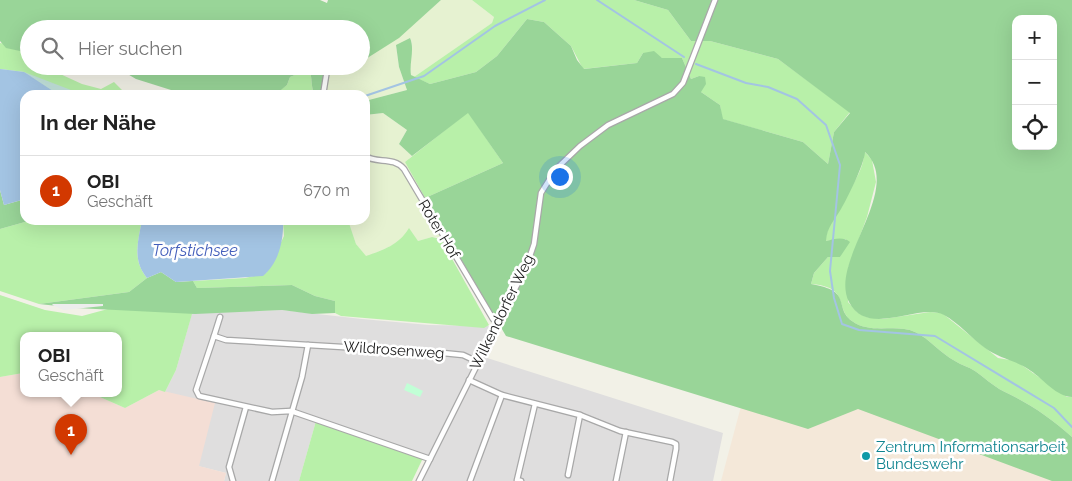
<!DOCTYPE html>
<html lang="de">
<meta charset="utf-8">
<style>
:root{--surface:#fff;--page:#f6f6f6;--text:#222;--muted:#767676;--line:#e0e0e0;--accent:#d23800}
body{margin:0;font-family:Raleway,sans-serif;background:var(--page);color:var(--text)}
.controls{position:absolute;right:15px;top:15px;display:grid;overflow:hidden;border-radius:10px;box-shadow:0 5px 20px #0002}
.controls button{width:45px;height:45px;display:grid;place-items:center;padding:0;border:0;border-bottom:1px solid var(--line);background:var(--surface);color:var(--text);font:25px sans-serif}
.you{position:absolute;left:559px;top:176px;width:18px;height:18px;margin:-12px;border:4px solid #fff;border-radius:50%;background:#1a73e8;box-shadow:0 0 0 8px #1a73e833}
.badge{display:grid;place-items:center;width:32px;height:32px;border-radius:50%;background:var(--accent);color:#fff;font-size:16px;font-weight:700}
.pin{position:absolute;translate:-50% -41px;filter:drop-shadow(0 1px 2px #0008)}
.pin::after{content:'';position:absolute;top:26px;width:18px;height:15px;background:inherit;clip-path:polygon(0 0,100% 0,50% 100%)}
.popup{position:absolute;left:20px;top:332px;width:102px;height:65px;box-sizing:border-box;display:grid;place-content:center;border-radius:10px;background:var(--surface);filter:drop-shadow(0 1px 4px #0005);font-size:16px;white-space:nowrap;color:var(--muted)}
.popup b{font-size:19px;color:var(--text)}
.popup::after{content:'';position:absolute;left:50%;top:100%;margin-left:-10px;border:10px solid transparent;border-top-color:var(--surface)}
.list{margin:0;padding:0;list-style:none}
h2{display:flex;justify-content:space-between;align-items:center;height:65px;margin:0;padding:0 20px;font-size:21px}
h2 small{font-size:16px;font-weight:400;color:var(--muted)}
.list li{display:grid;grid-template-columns:32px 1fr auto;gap:15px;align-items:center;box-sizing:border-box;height:70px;padding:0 20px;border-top:1px solid var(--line)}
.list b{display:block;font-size:19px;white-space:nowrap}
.list p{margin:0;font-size:16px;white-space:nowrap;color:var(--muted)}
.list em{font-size:16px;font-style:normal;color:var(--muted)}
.icon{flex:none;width:28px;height:28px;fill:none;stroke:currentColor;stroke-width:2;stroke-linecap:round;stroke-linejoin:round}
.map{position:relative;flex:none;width:1072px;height:481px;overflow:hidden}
.search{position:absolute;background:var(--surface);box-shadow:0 5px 20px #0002;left:20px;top:20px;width:350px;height:55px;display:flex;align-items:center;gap:12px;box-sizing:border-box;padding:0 18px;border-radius:28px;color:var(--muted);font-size:19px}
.panel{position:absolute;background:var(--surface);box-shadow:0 5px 20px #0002;left:20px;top:90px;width:350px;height:135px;border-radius:15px}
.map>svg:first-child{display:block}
</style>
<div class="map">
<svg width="1072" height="481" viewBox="0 0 1072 481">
<rect width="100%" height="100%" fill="#f2f1e7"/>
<!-- residential -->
<polygon fill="#dfdede" points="282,310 362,319 429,325 489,326 496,330 484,357 723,433 713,481 423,481 432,461 316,421 299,481 224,481 226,473 198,466 165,392 176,370 192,313"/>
<!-- commercial -->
<polygon fill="#f4ded5" points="23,373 23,394 93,394 125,408 159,390 215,403 199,466 226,473 224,481 0,481 0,377"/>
<!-- military -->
<polygon fill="#f4e8d9" points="771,329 1072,481 721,481 740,410"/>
<!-- farmland -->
<g fill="#e6f2d1">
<polygon points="441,0 472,0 494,17 492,23 414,77 411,75 409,65 412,43 410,38 396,46 399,67 407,90 365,101 365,95 322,95 322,83 327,66 361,66 361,62 416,22"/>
<polygon points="383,113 407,130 399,144 412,156 405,162 447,238 432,237 418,241 403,238 391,246 366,257 356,244 348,220 365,220 365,115"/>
</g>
<!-- grass -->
<g fill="#b8f0a9">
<polygon points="472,0 634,0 668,10 691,41 710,41 778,59 850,112 834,132 828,164 803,142 722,119 720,105 701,92 699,76 691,79 682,58 662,58 643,53 637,63 583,69 571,46 544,22 527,19 497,56 476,72 430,84 414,77 492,23 494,17"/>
<polygon points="0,43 29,48 29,66 50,66 58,73 82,84 101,89 114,82 127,95 59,95 24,72 0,69"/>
<path d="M309 69C313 78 310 86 315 95H273L287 85 290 77Z"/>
<polygon points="468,112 503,163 425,198 405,162"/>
<path d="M864 151 872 160 876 182 867 217 848 268V302L857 312 866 317 883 319 930 312 942 313 998 358 1016 361 1067 397H1072V437C1051 418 1029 403 1003 391 993 386 984 377 975 371 969 367 961 365 955 361 940 353 930 339 915 332 896 323 871 335 852 321 834 308 851 287 811 284L814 273 828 257H840L846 239 825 241C829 214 866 177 864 151Z"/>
<path d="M32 220H142C138 242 132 260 147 278L129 292 39 304 0 291V229Z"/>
<path d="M283 220H348L356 244 366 256C383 250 399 245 409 228L418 241 432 237 441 239 489 325 484 328 341 316 335 313V301L315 296 292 285 197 288 193 281 245 278 266 273 284 236Z"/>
<polygon points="0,295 45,310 82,316 119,306 198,312 192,314 176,370 165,392 159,390 125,408 93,394 118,394 118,336 23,336 23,373 0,377"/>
<polygon points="316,421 423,458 412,481 299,481"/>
</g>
<!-- forest -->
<g fill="#99d598" fill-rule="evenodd">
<polygon points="0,0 320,0 327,3 328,0 441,0 399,38 361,62 361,29 29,29 29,53 6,48 0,41"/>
<path d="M634 0H1072V397C1057 397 1043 379 1031 371 1016 360 1000 359 985 348 971 338 959 323 944 315 919 302 868 339 849 302 828 261 905 189 865 152 864 165 848 197 841 209 834 221 827 227 826 241 834 239 843 236 850 242L840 257H828L814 273 811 284C854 291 833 307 852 321 871 335 896 323 915 332 930 339 940 353 955 361 961 365 969 367 975 371 984 377 993 386 1003 391 1029 403 1051 418 1072 437V481H1052L858 409 808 429 506 336 425 198 503 163 468 113 412 156 399 144 407 130 383 113 365 115V101L407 90 399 67 396 45 410 38C415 49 409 63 411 75L430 84 476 72 497 56 527 19 544 22 571 46 577 60 584 69 637 63 643 53 654 51 662 58H682L691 79 699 76 705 77 706 84 701 92 720 105 723 119 803 142 828 164 834 132 850 113 778 59 710 41H691L668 10ZM1016 19H1053V146H1016Z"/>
<path d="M114 66H327L322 83V95H315C310 86 313 78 309 69L290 77 287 85 276 94 173 95 171 90 136 79Z"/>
<polygon points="0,190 4,205 25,199 25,220 32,220 0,229"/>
<polygon points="161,272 176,282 193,281 197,288 292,285 315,296 335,301 335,313 312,314 282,310 195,314 76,308 39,304 129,292 147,278"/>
</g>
<!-- wetland -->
<polygon fill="#c2e2db" points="0,69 24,72 84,95 42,95"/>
<!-- park -->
<polygon fill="#c1ffd6" points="407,383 423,391 420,397 404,390"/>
<!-- parking -->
<polygon fill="#ededed" points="53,304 103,304 103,306 64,310 52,305"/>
<!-- water -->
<g fill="#a3c4e3">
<polygon points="0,69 24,72 59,95 25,95 25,199 4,205 0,190"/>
<path d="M142 220H283C284 239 279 263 263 276L176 282 161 272 147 278C132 260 138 241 142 220Z"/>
</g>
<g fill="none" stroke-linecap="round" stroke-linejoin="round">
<!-- stream -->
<g stroke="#a3c4e3" stroke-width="2">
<polyline points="597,0 684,57"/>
<polyline points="696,64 746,83 768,87 797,99 826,125 840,165 830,271 834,298 842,324 859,330 935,336 1054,408 1072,427"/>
<polyline points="365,96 424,76 495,26 545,0"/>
</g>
<!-- street casing -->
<g stroke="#a8a8a8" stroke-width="7">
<g id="street">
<polyline points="323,95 327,70"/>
<path d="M365 156C377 164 393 156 404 169L493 319 498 323"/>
<polyline points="214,336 220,317"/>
<polyline points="469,380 502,395 580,415 620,431 672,442 676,444 676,449 670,481"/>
<polyline points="430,459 291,411 272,412 199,396 196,390 214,336 226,340 443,353 463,355 478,362"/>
<polyline points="568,475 580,415"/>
<polyline points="233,481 229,467 246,407"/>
<polyline points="272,481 302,377 308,345"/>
<polyline points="419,481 527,265 534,244 541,193 556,169 580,146 608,125 673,94 683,83 715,0"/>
<polyline points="470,481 502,395"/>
<polyline points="521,481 517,480 535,404"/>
<polyline points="616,481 626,432"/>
</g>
</g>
<!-- street -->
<use href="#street" stroke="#fff" stroke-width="4.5"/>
</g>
<!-- markers -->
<circle fill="#0f9aa8" stroke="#fff" stroke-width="2" cx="866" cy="456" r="5"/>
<g text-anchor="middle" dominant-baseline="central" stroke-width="5" stroke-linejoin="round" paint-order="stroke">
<!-- street labels -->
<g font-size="15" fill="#212121" stroke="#fff">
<text transform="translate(439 229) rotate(59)">Roter Hof</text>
<text transform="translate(502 312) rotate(-64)">Wilkendorfer Weg</text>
<text transform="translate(394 350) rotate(4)">Wildrosenweg</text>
</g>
<!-- culture labels -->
<g font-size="15" fill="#0d838f" stroke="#fff" text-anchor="start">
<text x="876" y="447">Zentrum Informationsarbeit<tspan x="876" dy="17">Bundeswehr</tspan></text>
</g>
<!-- water labels -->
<g font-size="16" font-style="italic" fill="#435ebb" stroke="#fff">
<text x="195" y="250">Torfstichsee</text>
</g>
</g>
</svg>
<div class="controls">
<button>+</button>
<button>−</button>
<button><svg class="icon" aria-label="locate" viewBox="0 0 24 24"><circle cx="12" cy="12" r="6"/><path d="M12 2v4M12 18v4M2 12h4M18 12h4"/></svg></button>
</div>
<div class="you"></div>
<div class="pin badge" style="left:71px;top:455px">1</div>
<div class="popup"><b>OBI</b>Geschäft</div>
<div class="search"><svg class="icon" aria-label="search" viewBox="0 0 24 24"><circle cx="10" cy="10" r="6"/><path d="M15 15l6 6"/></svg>Hier suchen</div>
<section class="panel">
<h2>In der Nähe<small></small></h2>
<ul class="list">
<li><span class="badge">1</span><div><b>OBI</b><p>Geschäft</p></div><em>670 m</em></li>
</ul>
</section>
</div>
